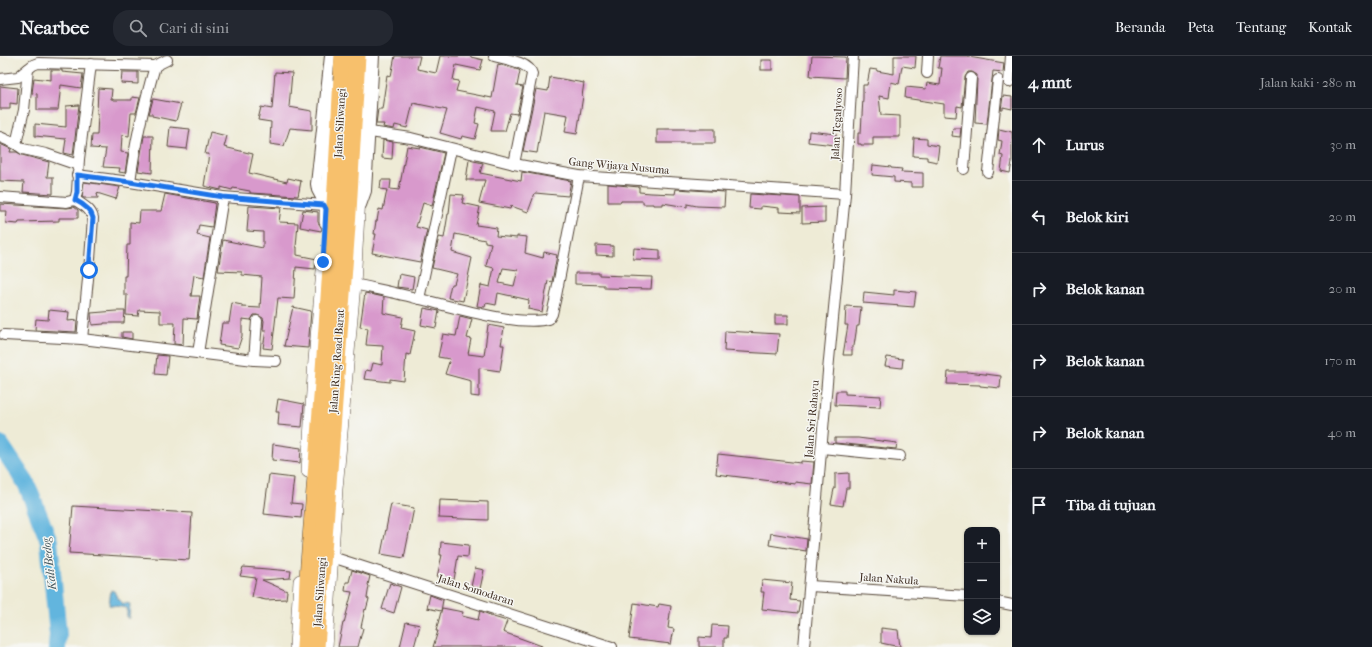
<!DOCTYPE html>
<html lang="id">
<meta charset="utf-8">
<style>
:root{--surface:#171b24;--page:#242831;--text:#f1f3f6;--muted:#9ea1a6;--line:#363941}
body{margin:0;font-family:"IM FELL French Canon",serif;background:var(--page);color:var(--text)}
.controls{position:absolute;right:12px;bottom:12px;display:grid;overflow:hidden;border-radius:8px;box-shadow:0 1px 3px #0004}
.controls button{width:36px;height:36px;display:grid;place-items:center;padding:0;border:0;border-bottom:1px solid var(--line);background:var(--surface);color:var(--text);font:20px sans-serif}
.stop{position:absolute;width:12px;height:12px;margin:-9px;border:3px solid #1a73e8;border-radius:50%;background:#fff}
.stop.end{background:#1a73e8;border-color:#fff;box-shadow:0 1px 4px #0008}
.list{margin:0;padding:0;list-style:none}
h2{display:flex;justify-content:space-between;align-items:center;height:52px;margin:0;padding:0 16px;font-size:17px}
h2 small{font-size:13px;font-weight:400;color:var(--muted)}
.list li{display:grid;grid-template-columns:26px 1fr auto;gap:12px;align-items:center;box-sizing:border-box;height:72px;padding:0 16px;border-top:1px solid var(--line)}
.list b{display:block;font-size:15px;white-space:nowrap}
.list em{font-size:13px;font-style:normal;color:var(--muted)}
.icon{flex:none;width:22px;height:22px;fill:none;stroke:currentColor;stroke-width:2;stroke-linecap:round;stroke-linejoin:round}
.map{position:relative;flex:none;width:1012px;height:591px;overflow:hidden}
header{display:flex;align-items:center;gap:24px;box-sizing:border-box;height:56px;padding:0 20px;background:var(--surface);border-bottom:1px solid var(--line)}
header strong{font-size:19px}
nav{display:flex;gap:22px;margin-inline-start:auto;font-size:14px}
.search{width:280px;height:36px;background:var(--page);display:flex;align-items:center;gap:10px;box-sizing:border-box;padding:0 14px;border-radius:16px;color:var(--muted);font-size:15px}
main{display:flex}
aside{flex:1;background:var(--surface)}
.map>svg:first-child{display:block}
</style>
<header>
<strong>Nearbee</strong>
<div class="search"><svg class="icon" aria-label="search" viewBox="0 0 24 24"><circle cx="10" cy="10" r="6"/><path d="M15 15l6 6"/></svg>Cari di sini</div>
<nav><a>Beranda</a><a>Peta</a><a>Tentang</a><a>Kontak</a></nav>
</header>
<main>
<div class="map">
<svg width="1012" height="591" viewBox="0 0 1012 591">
<rect width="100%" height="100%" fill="#f6f6f2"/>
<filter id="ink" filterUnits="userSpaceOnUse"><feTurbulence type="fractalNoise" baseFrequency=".025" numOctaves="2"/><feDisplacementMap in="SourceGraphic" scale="8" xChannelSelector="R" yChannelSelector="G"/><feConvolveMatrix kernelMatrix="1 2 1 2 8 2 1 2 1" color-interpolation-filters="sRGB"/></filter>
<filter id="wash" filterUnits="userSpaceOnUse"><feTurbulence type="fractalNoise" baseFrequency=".012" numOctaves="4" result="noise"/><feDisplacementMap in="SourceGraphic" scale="16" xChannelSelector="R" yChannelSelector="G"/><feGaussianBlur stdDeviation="0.9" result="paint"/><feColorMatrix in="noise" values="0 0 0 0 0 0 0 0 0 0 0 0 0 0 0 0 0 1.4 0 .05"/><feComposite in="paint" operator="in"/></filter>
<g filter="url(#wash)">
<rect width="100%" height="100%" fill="#eeebd6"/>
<!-- water -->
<polygon fill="#62b5de" stroke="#4e707e" points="111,534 114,535 117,541 123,548 125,547 130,548 129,562 127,562 127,552 109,549"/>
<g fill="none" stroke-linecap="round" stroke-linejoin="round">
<!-- river -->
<polyline stroke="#62b5de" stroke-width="18" points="0,388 26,427 49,485 58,579 57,591"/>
</g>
<g id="blocks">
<!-- building -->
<g fill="#d899cc" fill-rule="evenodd">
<polygon points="395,0 420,0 417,13 436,17 440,0 471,0 471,1 483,4 480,14 456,9 453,24 459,25 456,35 492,42 498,8 519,14 520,15 517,30 523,31 517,58 510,57 505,75 491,75 495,55 478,51 475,67 479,68 475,83 462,80 461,83 440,77 447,54 413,47 407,72 395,69 394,73 383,71 384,68 376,68 378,53 382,53 387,19 391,20"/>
<polygon points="812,0 846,1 845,22 810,20"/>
<polygon points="894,0 916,0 915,12 902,10 899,28 891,26 889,42 879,40 881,59 900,60 900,81 873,81 873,89 861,89 861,88 858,88 858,77 861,77 863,42 863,29 867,29 870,13 877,14 877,15 894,18"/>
<polygon points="940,0 969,0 969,1 1004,7 1003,16 993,15 987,68 975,67 977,22 977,19 972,16 968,16 965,21 962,51 957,50 956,61 944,60 944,48 905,42 906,31 926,33 927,27 940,29 942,12 938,12"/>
<rect x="761" y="4" width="11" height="10"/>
<polygon points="51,14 62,14 62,16 83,18 81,32 61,29 58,54 37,54 37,38 32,37 34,22 51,24"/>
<polygon points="122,16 138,16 138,28 121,27"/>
<polygon points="275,16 292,17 289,51 312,55 312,74 290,72 284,90 270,88 271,66 258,64 261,51 272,53"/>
<polygon points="550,21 584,27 582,40 583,40 577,78 565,76 568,59 544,55 537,97 523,95 536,33 548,35"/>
<polygon points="0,30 18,32 17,48 10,47 10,53 0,53"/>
<polygon points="98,32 112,33 111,43 113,43 113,44 132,44 132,41 140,42 136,57 131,57 129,80 122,79 121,96 128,97 125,117 119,116 120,112 103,111 106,93 91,92 92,79 97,79 98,58 97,58"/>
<polygon points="1003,40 1012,41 1012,53 1003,51 1003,54 1001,54"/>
<polygon points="153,43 181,48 176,65 152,60 152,58 149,58"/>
<polygon points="79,49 73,99 64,97 66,83 35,80 35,68 66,71 66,50"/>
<polygon points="170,71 190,73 187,93 168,91"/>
<polygon points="953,72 961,72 960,81 952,80"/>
<rect x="657" y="73" width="58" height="14"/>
<polygon points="999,73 1012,76 1012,106 1010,117 1001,115 1003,100 1000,99 1002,85 998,84"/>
<polygon points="809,75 836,78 835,89 808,86"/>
<polygon points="210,76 227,80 224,91 253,98 249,117 287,126 288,122 301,125 298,140 250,137 250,135 233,132 232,134 221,131 221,134 204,130 209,98 205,98"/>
<polygon points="144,80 153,80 152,117 138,115"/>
<polygon points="914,82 927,83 927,88 939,90 937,106 927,104 927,101 913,100"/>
<polygon points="383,84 393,86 392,103 382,102"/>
<polygon points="0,88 11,93 10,96 17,96 22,99 49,106 47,121 53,121 53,138 23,136 24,126 0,125"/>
<polygon points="407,90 420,92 420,91 444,97 432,150 423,147 416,171 427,174 420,206 372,197 376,178 374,178 376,165 377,165 379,153 383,154 387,134 380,133 381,124 391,124 390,133 399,134"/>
<polygon points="469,104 483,107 480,117 521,125 522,116 571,125 568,140 535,137 528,156 511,150 510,153 479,147 485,124 466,124"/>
<polygon points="873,109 891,111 891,112 902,113 901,116 923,117 923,131 911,131 911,127 894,126 894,121 872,119"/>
<polygon points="84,126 120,131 116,143 97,137 98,142 84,142 82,141"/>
<polygon points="608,128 639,131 639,136 651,137 675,138 676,133 725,136 724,151 697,150 687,148 687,151 663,147 663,149 653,149 653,148 643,148 643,145 621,145 621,146 608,146"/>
<polygon points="165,138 215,147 212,171 199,169 197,179 210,182 204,221 194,219 191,240 200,240 197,263 184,262 183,289 174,288 175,267 160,267 160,255 139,254 138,260 126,259 127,239 124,239 124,220 126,220 127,189 130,189 130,166 139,167 140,155 161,155"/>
<path d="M451 138 464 139 462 147 480 151 476 169 497 172 496 180 517 182V180L527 181 525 197 543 202 544 196 557 199 552 226 548 225 542 256 528 253 529 244 498 237 496 249 486 247 485 251 477 250 481 229 490 231 494 212 486 210 491 187 485 186V184L455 178 452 196 472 202 463 245 448 242 451 228H454L457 218 432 212 439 181 444 182 448 158H449ZM503 212 518 214 514 230 499 227Z"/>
<polygon points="750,138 800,141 800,157 779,156 779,152 761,150 761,153 749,152"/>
<polygon points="0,148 67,152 74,151 78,154 78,162 59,162 59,165 19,166 18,168 6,167 7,155 0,155"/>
<polygon points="249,150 281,152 279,166 298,167 296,191 297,191 297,199 317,203 315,213 296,211 294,243 278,242 272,293 263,292 266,274 263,274 264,265 263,262 257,259 254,259 251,264 242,263 242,280 238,292 219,289 222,267 229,267 232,247 242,249 242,251 260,252 262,221 242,219 242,216 218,215 223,184 263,192 263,176 247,175"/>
<polygon points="825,151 825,166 802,167 802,152"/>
<polygon points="303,154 318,156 318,166 322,173 321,175 300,171"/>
<polygon points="596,189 613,190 613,200 596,199"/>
<polygon points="634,192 660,194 660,204 633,203"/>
<polygon points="575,217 599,217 599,219 652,221 651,233 604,232 604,229 575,228"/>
<polygon points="399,218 414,221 412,233 397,231"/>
<polygon points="894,234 916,236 914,251 863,247 864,236 894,239"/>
<polygon points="365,237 384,241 383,257 403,261 401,272 415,275 410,299 406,298 404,325 390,323 390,326 364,323 366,314 371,315 373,307 382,309 383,290 366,289 368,272 360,271"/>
<polygon points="846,250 861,251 859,270 857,270 854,290 852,290 852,299 843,299 848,269 845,269"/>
<polygon points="293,251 311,255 308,292 284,290"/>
<polygon points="424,252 439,255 436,272 421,269"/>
<polygon points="49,254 69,256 68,265 77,264 76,276 35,274 36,263 48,264"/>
<polygon points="116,255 125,255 124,267 104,267 104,268 92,269 91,257"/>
<rect x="775" y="259" width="13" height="9"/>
<polygon points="460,260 472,263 467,282 471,283 468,298 484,300 488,269 504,272 501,289 504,289 500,315 479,312 479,341 471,340 471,325 445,318 450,303 438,301 443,278 456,280"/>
<polygon points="725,275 779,278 777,298 724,295"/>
<polygon points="122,276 132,276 132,283 122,281"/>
<polygon points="157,299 168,300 166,319 155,318"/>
<polygon points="887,301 903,303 902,312 885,310"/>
<polygon points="948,316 968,316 1001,320 1000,332 980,330 980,329 947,328"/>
<polygon points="836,335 845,335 845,338 881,340 880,351 835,349"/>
<polygon points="278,343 304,348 302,371 278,369 279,356 276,356"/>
<polygon points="835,382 858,382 897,387 896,393 835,387"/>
<polygon points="273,388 301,392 300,407 272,404"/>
<polygon points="718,398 801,407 801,405 814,406 812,428 795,426 795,428 716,418"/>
<polygon points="849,417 849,432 846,432 843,450 831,448 834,433 835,433 835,418"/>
<polygon points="269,419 294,422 291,447 302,448 301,462 264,458"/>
<polygon points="440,444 488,446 488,464 439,462"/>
<polygon points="391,448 414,452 404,502 381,498"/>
<polygon points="73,450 192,457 189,504 69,497"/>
<polygon points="771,477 807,483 806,495 769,489"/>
<polygon points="441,486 469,489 468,501 458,500 454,524 437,521 442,499 440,499"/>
<polygon points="243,511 291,515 290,522 262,524 287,535 286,543 266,544 252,541 256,522 240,520"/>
<polygon points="475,512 484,514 480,533 471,531"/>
<polygon points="352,514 370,520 368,529 369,530 367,542 369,543 366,554 365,553 361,571 363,572 358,591 338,591 343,567 344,567 352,536 345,535 346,526 349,526"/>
<polygon points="762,524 792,527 790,544 800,545 798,557 762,553 764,536 761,536"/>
<polygon points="390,527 401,531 394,557 382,553"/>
<polygon points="430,539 443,544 441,555 427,552"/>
<polygon points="634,547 658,551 659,548 671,550 668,572 674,573 671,588 629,583"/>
<polygon points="442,552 463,556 462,560 478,564 480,555 490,559 490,560 507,565 503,576 542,590 542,591 433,591 438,575 436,575"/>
<polygon points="406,566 420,569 414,591 400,591"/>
<polygon points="712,569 728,570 727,582 724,582 724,591 699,591 699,581 711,582"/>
<polygon points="881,572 898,574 900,591 881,587"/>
</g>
</g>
</g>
<g filter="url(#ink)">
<use href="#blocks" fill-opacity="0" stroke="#56473a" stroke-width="1"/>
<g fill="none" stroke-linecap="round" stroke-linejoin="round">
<!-- minor casing -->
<g stroke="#56473a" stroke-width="12">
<g id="minor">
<path d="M494 0C505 3 529 6 532 18L514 108"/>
<polyline points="28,13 24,54 16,88 23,93 46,98 78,109"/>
<polyline points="927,17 928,0"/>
<polyline points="0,23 18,21 33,9 38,7 155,10 167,4"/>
<polyline points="1009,26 1011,0"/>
<polyline points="370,76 411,82 514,108 579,120 845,138"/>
<polyline points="0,81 16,88"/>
<polyline points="964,113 971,22"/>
<polyline points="988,116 998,24"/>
<polyline points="77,119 130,126 223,141 324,149"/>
<path d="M130 126C135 86 144 48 155 10"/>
<polyline points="0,141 67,146 75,144"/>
<path d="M75 144C83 149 91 153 93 162L90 203 82 283"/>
<polyline points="75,144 77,136 79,103 91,8"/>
<polyline points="361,149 366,135 374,0"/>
<polyline points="327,153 317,134 316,128 330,0"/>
<path d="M354 228C376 233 398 237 420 243 453 251 518 271 549 263L552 258 555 245 579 120"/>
<polyline points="419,243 451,93"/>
<polyline points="4,279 82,283 254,304 276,305"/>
<polyline points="198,297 223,141"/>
<polyline points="254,304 257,265"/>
<polyline points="822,392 900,400"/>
<polyline points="332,501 612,591"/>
<polyline points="810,530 967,540"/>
<polyline points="997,546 1012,549"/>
<polyline points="804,591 829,304 845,138 853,0"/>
</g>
</g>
<!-- tertiary casing -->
<g stroke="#56473a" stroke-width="14">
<g id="tertiary">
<polyline points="326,166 327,134 333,30"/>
<polyline points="308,415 315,304 323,215"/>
<polyline points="296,591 300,525"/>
<polyline points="326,591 336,433 354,228 367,0"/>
</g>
</g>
<!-- trunk casing -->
<g stroke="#56473a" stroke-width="18">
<g id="trunk">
<path d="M305 591C307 563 307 535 309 507 323 338 335 169 343 0"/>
<polyline points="316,591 348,156 357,0"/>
</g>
</g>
<!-- minor -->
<use href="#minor" stroke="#fff" stroke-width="10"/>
<!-- tertiary -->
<use href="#tertiary" stroke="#fff" stroke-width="13"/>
<!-- trunk -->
<use href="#trunk" stroke="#f7c06c" stroke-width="17"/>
</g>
</g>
<g fill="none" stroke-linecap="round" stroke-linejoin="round" filter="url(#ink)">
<!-- route -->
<path stroke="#1a73e8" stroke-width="5" d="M89 214 93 162C91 153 83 148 75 144L77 136V119L130 126 223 141 324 149 326 153 323 206"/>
</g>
<g text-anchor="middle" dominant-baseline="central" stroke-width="3" stroke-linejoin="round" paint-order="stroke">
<!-- street labels -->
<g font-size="11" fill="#3b2a1e" stroke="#f6f6f2">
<text transform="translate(340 67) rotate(-87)">Jalan Siliwangi</text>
<text transform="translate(837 68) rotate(-87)">Jalan Tegalyoso</text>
<text transform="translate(619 110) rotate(5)">Gang Wijaya Nusuma</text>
<text transform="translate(337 305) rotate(-86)">Jalan Ring Road Barat</text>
<text transform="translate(812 363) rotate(-85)">Jalan Sri Rahayu</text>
<text transform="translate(889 523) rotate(4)">Jalan Nakula</text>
<text transform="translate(476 534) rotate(18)">Jalan Somodaran</text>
<text transform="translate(320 536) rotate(-86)">Jalan Siliwangi</text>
</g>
<!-- water labels -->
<g font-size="12" font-style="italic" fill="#495b61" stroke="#f6f6f2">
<text transform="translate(49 508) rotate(-97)">Kali Bedog</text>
</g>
</g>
</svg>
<div class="controls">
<button>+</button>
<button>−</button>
<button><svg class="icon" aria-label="layers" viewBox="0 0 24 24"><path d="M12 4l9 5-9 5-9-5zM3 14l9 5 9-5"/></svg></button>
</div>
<div class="stop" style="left:89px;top:214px"></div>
<div class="stop end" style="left:323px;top:206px"></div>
</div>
<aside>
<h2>4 mnt<small>Jalan kaki · 280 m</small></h2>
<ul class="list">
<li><svg class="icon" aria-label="ahead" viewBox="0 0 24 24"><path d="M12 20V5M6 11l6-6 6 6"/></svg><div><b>Lurus</b></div><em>30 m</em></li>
<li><svg class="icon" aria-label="left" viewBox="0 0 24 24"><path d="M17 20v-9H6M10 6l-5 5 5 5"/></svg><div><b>Belok kiri</b></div><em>20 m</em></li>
<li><svg class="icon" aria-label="right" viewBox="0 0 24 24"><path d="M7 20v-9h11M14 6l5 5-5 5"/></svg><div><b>Belok kanan</b></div><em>20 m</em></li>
<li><svg class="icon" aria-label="right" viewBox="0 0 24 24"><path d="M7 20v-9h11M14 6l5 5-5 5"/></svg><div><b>Belok kanan</b></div><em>170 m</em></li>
<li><svg class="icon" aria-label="right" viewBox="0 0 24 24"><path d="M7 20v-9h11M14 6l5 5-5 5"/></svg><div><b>Belok kanan</b></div><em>40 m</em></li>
<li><svg class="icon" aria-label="arrive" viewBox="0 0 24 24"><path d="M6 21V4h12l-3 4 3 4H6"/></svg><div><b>Tiba di tujuan</b></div></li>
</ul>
</aside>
</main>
